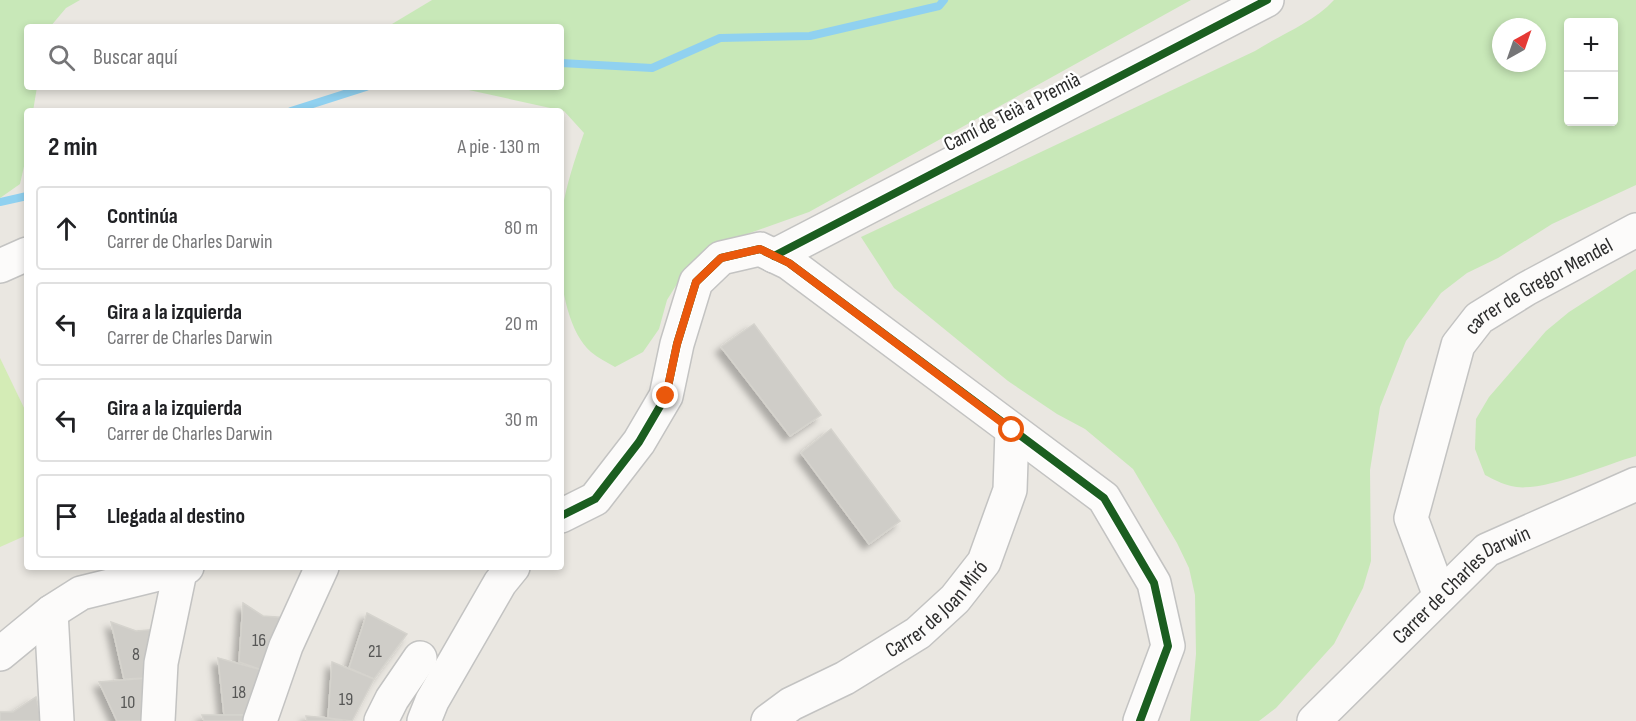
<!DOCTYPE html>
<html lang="es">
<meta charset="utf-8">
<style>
:root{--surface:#fff;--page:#f2f2f2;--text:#202124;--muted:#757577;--line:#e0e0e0}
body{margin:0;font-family:"Sofia Sans Condensed",sans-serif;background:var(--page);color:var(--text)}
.controls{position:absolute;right:18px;top:18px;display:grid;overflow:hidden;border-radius:6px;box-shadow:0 3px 9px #0003}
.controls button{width:54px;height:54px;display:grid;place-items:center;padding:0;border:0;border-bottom:2px solid var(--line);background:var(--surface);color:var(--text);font:30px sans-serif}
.compass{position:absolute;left:1492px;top:18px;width:54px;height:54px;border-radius:50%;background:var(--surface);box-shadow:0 3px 9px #0003;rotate:40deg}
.stop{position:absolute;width:18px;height:18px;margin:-14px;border:4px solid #ea580c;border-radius:50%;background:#fff}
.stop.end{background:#ea580c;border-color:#fff;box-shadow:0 2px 6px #0008}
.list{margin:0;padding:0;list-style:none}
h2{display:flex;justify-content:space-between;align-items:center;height:78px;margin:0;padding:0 24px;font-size:26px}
h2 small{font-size:20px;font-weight:400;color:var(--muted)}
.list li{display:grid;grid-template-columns:39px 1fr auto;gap:18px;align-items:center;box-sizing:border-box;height:84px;margin:0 12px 12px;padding:0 12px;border:2px solid var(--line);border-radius:6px}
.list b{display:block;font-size:22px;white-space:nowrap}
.list p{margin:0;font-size:20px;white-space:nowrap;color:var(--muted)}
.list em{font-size:20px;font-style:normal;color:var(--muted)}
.icon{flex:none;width:33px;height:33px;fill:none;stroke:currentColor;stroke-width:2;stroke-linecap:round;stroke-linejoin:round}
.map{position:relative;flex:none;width:1636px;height:721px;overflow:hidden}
.search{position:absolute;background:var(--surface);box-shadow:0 3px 9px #0003;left:24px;top:24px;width:540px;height:66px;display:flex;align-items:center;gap:15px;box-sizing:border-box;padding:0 21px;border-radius:6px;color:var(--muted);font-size:22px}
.panel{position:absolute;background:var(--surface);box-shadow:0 3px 9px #0003;left:24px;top:108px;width:540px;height:462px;border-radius:6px}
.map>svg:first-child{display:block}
</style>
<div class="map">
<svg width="1636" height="721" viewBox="0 0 1636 721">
<defs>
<filter id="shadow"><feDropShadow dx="-5.5" dy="5.5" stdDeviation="3" flood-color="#0004"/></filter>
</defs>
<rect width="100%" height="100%" fill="#eae7e1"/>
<!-- green -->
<g fill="#c8e8b8" fill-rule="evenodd">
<polygon points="0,0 80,0 66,8 50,27 27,27 27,87 37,87 33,111 27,111 27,153 20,184 0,198"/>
<path d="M432 0H1191L809 212 730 240 682 276 667 300 659 329 643 352 615 367C607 362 598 358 591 352 561 326 555 250 562 212 566 185 575 159 584 133L564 111 455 87H561V27H387Z"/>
<path d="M1334 0H1636V185L1552 224 1498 258 1467 273 1441 293 1406 341 1380 407 1370 470 1371 561 1363 588 1334 644 1276 708 1259 721H1190L1196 654 1195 595 1189 568 1177 543 1133 469 1085 429 1057 414 1008 381 894 288 861 237 1255 51C1281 34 1313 23 1334 0ZM1568 22H1614V122H1568ZM1501 27H1537V63H1501Z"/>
<path d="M1636 269V456C1603 465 1541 494 1511 486 1502 484 1493 479 1485 475L1475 449 1476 419 1489 397 1546 331 1569 312Z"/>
</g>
<!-- pitch -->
<polygon fill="#d4ecb6" points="0,358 27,414 27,535 0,547"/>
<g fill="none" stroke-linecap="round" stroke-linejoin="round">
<!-- stream -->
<g stroke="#90d1f0" stroke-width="8">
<polyline points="561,63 652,68 720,38 810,36 939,6 944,0"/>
<polyline points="291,111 366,87"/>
<polyline points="0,202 27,196"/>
</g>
</g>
<!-- building -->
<g fill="#cfcdc8" stroke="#d5d3cd" stroke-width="1.5" filter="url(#shadow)">
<polygon points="754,324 821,415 790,436 721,347"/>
<polygon points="831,429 900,521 869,544 801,453"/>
<polygon points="243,603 263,616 290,618 262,670 239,662"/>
<polygon points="367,613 407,634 374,679 349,668"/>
<polygon points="111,622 136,631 160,629 148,678 124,679"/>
<polygon points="218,658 262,670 251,715 224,715"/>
<polygon points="332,662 374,679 352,721 328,718"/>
<polygon points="148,678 148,721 117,721 99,682"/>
<polygon points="36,697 42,721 0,721 0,712 13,712"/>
<polygon points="202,715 251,715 251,721 204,721"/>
<polygon points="306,716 328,718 343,721 307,721"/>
</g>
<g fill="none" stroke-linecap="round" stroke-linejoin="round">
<!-- minor casing -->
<g stroke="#c3c3c2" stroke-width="36">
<g id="minor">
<polyline points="774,256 1267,0"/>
<polyline points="0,266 27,254"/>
<polyline points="561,516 595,499 639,442 666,396 677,344 696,282 721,258 760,249 789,263 1104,498 1154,583 1168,646 1140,721"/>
<path id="s1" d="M1440 596 1411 518 1458 345 1479 318 1526 289 1636 230"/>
<polyline points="51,612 57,721"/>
<polyline points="0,654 51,612 81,593 187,567"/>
<polyline points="158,721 161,663 181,567"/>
<polyline points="260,721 286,646 322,567"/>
<polyline points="381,721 392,699 420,658"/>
<polyline points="424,721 432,701 500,583 513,567"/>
<path id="s2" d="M768 721 791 704 845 678 918 633 955 599 984 562 1010 490 1012 430"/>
<path id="s3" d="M1314 721 1487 550 1636 484"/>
</g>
</g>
<!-- minor -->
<use href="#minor" stroke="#fcfbfa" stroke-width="33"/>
<!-- cycleway casing -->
<g stroke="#fff" stroke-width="11">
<g id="cycleway">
<polyline points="774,256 1267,0"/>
<polyline points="561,516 595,499 639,442 666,396 677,344 696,282 721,258 760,249 789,263 1104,498 1154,583 1168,646 1140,721"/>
</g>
</g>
<!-- cycleway -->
<use href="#cycleway" stroke="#1b5e20" stroke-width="8"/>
</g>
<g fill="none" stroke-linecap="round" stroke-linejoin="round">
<!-- route -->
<polyline stroke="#ea580c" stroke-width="8" points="666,396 677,344 696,282 721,258 760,249 789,263 1012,430"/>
</g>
<g text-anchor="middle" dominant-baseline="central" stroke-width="5" stroke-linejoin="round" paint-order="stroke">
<!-- number labels -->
<g font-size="18" fill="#565655">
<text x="259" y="640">16</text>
<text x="375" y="651">21</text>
<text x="136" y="654">8</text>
<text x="239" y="692">18</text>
<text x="346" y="699">19</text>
<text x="128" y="702">10</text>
</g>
<!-- street labels -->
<g font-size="21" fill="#2c2c2c" stroke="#fff">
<text transform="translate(1012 112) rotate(-27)">Camí de Teià a Premià</text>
<text stroke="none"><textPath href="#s1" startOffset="364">carrer de Gregor Mendel</textPath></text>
<text stroke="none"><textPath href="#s3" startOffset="202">Carrer de Charles Darwin</textPath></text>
<text stroke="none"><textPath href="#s2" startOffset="204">Carrer de Joan Miró</textPath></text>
</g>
</g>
</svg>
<div class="controls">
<button>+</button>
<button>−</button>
</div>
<svg class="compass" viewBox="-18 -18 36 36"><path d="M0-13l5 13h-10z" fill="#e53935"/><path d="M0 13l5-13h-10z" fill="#757577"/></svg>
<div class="stop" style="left:1012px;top:430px"></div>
<div class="stop end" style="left:666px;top:396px"></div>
<div class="search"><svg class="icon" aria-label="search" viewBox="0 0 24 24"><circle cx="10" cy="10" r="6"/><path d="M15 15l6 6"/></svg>Buscar aquí</div>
<section class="panel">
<h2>2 min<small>A pie · 130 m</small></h2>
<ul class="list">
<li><svg class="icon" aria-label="ahead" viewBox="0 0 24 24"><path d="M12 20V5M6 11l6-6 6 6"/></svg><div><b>Continúa</b><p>Carrer de Charles Darwin</p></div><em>80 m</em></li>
<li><svg class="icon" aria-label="left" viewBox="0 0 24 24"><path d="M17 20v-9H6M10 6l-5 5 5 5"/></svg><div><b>Gira a la izquierda</b><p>Carrer de Charles Darwin</p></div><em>20 m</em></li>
<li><svg class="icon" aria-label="left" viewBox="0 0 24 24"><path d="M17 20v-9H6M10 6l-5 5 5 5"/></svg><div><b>Gira a la izquierda</b><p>Carrer de Charles Darwin</p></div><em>30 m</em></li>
<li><svg class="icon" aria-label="arrive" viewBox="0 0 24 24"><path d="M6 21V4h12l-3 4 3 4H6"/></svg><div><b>Llegada al destino</b></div></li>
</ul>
</section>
</div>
